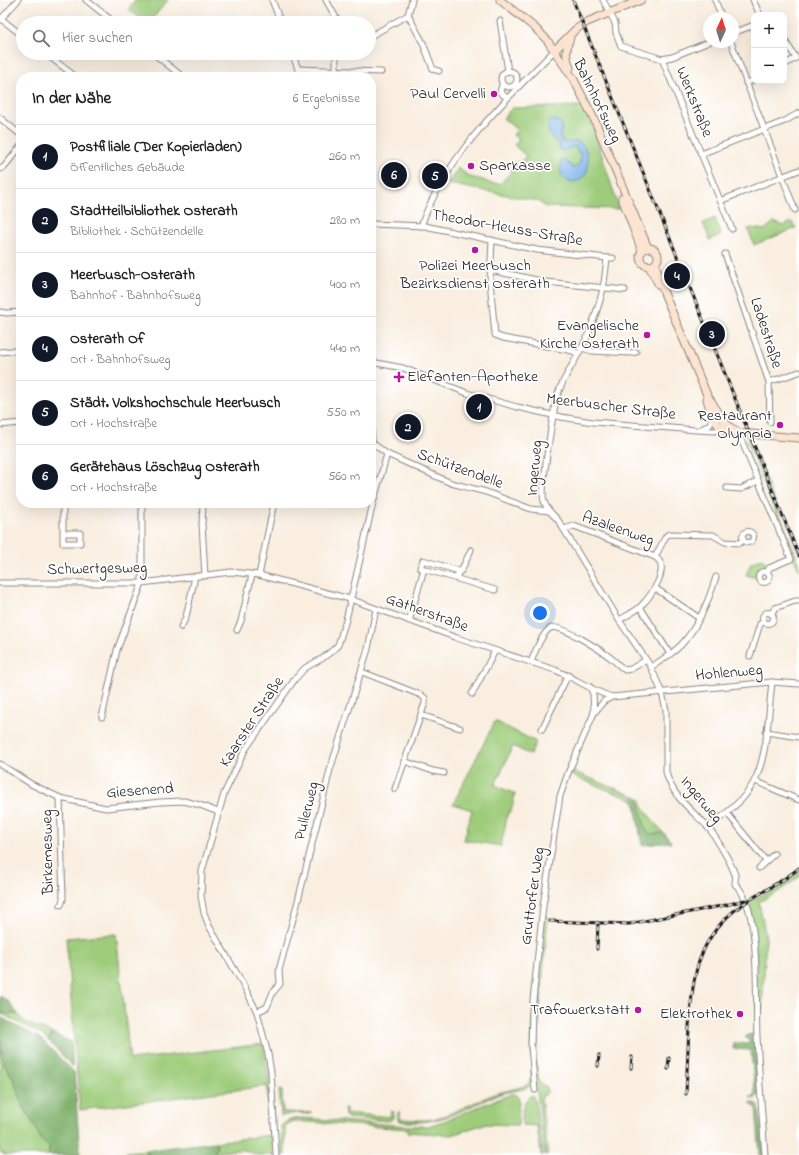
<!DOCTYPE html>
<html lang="de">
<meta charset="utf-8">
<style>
:root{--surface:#fff;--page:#f2f2f2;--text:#202124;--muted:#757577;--line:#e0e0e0;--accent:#111827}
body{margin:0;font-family:"Indie Flower",sans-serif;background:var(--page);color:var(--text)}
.controls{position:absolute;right:12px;top:12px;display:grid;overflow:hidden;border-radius:8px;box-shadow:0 4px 16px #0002}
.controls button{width:36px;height:36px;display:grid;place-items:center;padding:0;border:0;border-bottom:1px solid var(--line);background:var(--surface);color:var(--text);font:20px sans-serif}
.compass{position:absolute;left:703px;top:12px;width:36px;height:36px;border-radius:50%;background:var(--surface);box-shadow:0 4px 16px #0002;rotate:4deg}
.you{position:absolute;left:540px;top:613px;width:14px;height:14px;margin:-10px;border:3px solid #fff;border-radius:50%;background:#1a73e8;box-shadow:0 0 0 6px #1a73e833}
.badge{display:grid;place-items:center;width:26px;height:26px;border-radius:50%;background:var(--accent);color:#fff;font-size:13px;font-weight:700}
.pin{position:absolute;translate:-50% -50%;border:2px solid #fff;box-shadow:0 1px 4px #0006}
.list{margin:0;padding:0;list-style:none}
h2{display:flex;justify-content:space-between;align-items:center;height:52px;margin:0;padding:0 16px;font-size:17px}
h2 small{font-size:13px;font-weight:400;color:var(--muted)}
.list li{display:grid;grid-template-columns:26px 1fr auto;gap:12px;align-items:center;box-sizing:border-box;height:64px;padding:0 16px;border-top:1px solid var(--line)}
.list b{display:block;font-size:15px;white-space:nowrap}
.list p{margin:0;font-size:13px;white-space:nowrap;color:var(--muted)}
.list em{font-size:13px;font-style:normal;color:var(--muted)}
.icon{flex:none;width:22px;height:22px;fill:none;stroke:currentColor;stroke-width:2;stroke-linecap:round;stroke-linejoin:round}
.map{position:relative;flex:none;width:799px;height:1155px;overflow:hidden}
.search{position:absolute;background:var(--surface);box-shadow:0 4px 16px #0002;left:16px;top:16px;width:360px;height:44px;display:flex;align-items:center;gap:10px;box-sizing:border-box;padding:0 14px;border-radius:22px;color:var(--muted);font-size:15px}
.panel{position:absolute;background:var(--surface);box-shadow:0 4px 16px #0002;left:16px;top:72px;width:360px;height:436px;border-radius:16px}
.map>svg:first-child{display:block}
</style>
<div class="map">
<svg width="799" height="1155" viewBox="0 0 799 1155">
<rect width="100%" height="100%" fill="#fff"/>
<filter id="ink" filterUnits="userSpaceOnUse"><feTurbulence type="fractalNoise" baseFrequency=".025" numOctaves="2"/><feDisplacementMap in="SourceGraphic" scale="8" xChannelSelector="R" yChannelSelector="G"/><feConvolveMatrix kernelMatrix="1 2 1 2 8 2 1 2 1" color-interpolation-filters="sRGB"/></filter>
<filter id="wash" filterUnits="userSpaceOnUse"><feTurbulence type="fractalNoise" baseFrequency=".012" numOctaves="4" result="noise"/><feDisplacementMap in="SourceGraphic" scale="16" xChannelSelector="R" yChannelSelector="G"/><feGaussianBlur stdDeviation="0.9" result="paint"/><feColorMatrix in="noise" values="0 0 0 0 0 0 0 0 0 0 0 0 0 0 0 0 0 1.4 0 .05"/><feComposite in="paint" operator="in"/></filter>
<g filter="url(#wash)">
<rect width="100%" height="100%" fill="#f9eedf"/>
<!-- green -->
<g fill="#9ecc7a" stroke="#5d744b">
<polygon points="136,0 168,0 149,23 138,23 141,19 128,9"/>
<polygon points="584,106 592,124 619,209 546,207 537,201 448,184 458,168 470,177 483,180 492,184 493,183 500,184 512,171 509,169 517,161 519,163 526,156 514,145 519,140 513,135 517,130 503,118 512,108"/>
<polygon points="715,218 721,235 710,240 703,223"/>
<polygon points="774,222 784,226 789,223 792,222 796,228 754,245 748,229 752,228 764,230"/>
<polygon points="746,440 750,440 799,562 799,570"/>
<polygon points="763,558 767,567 759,571 756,578 746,575 751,563"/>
<polygon points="495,721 536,742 530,755 513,746 495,785 515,794 511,812 508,812 501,846 464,840 472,810 453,804"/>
<path d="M570 770 641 799C639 806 665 834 671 842L642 845 635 801 568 774Z"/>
<polygon points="799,871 799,877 776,893 759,902 766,938 762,1009 759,1012 757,1012 756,953 747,903 785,882"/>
<polygon points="543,915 548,916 536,1058 539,1083 547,1087 547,1093 541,1098 548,1155 545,1155 531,1047"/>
<path d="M116 934 130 1060 263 1044C272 1080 271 1118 273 1155H257L245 1150H235L214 1153 217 1147 215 1142 270 1135 267 1086 80 1110 66 938Z"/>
<path d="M0 1013 18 1014C24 1025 40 1028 52 1033L49 1041 42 1035Z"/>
<polygon points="0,1042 1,1042 3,1063 12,1076 24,1108 35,1126 41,1140 49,1147 49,1152 48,1155 5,1155 0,1152"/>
<path d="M531 1070 532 1081 530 1086C522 1091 507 1091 497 1095 469 1106 442 1124 410 1122 406 1122 402 1122 398 1120V1112H400V1119L420 1120 433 1119 444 1116 494 1094 525 1086C531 1082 531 1077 531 1070Z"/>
<polygon points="279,1090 282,1091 283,1112 312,1113 310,1114 296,1113 281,1116"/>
<path d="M512 1094 516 1095 519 1098 518 1125 484 1124 452 1135 408 1132V1129L294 1121 288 1124 285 1127V1155H282L281 1126C287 1120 292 1119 301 1118L409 1126H428L444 1121 495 1100Z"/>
<path d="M532 1095 535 1101 543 1155H541L537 1126 522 1125C523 1113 520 1102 532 1095Z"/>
<polygon points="344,1108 346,1108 346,1113 390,1117 391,1111 394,1112 393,1118 391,1120 389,1121 348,1118 345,1116"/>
<polygon points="147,1150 147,1155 127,1155 126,1152"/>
</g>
<!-- forest -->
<g fill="#7eb06a" stroke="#4d6643">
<polygon points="634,796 638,797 645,828 649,834 664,833 671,842 642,845"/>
<polygon points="0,996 9,1002 18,1014 0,1013"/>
<polygon points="0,1017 18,1027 40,1038 74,1072 80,1155 48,1155 49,1152 49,1147 41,1140 35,1126 24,1108 12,1076 3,1063 1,1043 0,1042"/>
<polygon points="52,1033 71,1042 73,1067 49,1041"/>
<polygon points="752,1034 756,1034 759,1095 754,1099 750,1098 755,1093 751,1050 733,1049 734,1043 749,1044 749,1040 745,1038 747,1035"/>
<polygon points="750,1103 755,1103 759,1105 764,1155 760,1155 756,1108"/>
<polygon points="215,1142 217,1147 214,1153 205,1155 147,1155 147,1150"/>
</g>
<!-- water -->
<path fill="#77b2e8" stroke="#4a6782" d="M554 120 560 122 562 125 560 137 563 142C570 144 571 139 581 143 593 156 591 183 569 182 560 177 559 170 562 160H565L573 168 579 165 581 157 576 147H571L563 151 560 150V145L556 142 548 131 549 122Z"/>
</g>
<g filter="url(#ink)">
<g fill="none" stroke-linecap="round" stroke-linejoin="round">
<!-- minor casing -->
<g stroke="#8a857e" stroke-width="7">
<g id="minor">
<polyline points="86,0 115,23"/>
<polyline points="272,0 281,23"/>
<polyline points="326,0 339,23"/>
<polyline points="412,0 408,15 423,43 433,69 439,71"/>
<polyline points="603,0 615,23 616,33 621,46 662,59 732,229"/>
<polyline points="715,0 722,18"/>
<polyline points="753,0 760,15"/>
<polyline points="0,18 23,36"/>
<polyline points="1,19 18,0"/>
<polyline points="500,21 508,71"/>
<polyline points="733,33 754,25"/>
<polyline points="369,37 408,15"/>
<polyline points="784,39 796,58 784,65"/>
<polyline points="731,42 795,210"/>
<polyline points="45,53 76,77"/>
<polyline points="153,53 183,77"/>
<polyline points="292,53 301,77"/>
<polyline points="662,59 672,57 709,42"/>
<polyline points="298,69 381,72"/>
<polyline points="336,70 336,53"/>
<circle cx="509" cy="79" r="8"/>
<polyline points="746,83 754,80"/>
<polyline points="502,85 500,92 507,98"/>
<polyline points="0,118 21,135"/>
<polyline points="701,154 785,121 799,113"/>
<polyline points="0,169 4,167 21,146"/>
<polyline points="720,201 799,170"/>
<polyline points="371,224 425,226 537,250 607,258 613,258"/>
<path d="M421 226C445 157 504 101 555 50"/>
<polyline points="492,240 490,281 495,335 503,338 573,351 578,354"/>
<polyline points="725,254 769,382 770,422"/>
<path d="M607 258C606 268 605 278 603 288 600 304 593 322 587 337 579 356 566 372 559 391 554 403 540 492 544 501 546 510 553 514 558 520L619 620 651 667 662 693 666 710V772C672 796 690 809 707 826 714 834 732 864 735 875 736 877 735 881 735 884 762 907 755 1001 757 1036 759 1076 762 1115 765 1155"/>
<polyline points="490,270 546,282 625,290"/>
<polyline points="0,312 6,313 21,312"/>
<polyline points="582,348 592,351 631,353 636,352"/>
<polyline points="0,352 21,350"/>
<polyline points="371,362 403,368 467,393 517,407 561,417 593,422 696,430 715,431 721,429 723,426"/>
<polyline points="769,382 799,372"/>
<polyline points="371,390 373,395 371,421"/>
<polyline points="0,425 21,423"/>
<polyline points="371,425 372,442 375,445 387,454 451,483 486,492 531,509 549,511"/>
<polyline points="701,429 710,425 712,415"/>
<polyline points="741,433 740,437 791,559 769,568 767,573"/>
<polyline points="727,488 741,489 758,481"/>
<polyline points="63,503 63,543 80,543 80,533 63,533"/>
<polyline points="203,503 202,524 205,576"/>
<path d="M564 529 574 526 655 557C672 567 650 597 641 606 635 612 626 616 619 620"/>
<circle cx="748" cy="537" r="5.5"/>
<polyline points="655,557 666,536 669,534 713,535 725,542 740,543 743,539"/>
<polyline points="459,571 461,571 471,550"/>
<circle cx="764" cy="577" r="5.5"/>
<polyline points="259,575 274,503"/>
<polyline points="456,579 459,571 423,560 420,568 424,569 495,590"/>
<path d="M0 583H142L231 572 259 575 350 599 457 638 555 670C575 678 592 691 612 697L772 682 799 684"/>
<polyline points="655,588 699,618"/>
<polyline points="640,607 670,654"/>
<circle cx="768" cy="618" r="5.5"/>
<polyline points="771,614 775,608 795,601 799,601"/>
<polyline points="409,621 424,569"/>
<polyline points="181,627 186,617 194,581 194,577"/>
<polyline points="237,630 241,621 252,575"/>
<polyline points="750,656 760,624 764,622"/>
<path d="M531 662C534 654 543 631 551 628 561 624 602 651 611 658 616 662 620 667 625 670L631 669 646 660"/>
<path d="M651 667C662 660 672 654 681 645 698 627 709 600 716 577"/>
<polyline points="362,672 421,695 425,698 425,703 395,789"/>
<polyline points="590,687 593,694 594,713"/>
<polyline points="472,694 495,651"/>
<polyline points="421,715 460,728"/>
<polyline points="102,717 117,650 142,583 142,503"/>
<polyline points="542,729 568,675"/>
<polyline points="766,732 799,737"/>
<polyline points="404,761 433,771 444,773"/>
<polyline points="0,764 31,784 60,798 106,808 160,802 184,801 200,805 218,812"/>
<polyline points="755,781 799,800"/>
<polyline points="60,798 63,899 61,905"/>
<polyline points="727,813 766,861"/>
<path d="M708 828C722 816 739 805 749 790 768 764 768 715 772 682"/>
<polyline points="759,868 774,854"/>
<polyline points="257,1012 267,1007 273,992 280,984 279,970 298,901 330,770 368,649 376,609"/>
<polyline points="535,1090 531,1047 532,1010 543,906 560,796 568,773 594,713 604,701 612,697"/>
<polyline points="276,1155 271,1072 268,1054 257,1012 243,984 209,926 204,913 201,896 202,871 224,794 245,750 295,679 305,668 323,658 333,650 338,645 346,620 373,503 387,454"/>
</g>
</g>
<!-- secondary casing -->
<g stroke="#8a857e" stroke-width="9">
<g id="secondary">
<polyline points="500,0 534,27 547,40 574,80 595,121 648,248"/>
<path d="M570 38C565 49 566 57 570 68"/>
<polyline points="555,50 575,30 587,22 641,0"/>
<polyline points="622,198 642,251"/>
<circle cx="649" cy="257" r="9"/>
<polyline points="655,264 664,293 707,395 724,421 731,428 741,433"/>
<polyline points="649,266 659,285"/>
<path d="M707 399C710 412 716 429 729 432L799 438"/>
</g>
</g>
<!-- minor -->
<use href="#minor" stroke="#fff" stroke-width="5"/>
<!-- secondary -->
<use href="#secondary" stroke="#fde4d1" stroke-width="7"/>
<!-- rail casing -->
<g stroke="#1c1c1c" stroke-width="3">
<g id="rail">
<polyline points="573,0 799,556"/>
<polyline points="550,921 629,924 726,905 745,900"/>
<polyline points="597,949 598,923"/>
<polyline points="598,1066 599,1055"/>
<polyline points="631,1068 632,1057"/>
<polyline points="668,1069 669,1058"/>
<path d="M686 1094C687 1072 688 1049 689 1027 692 980 696 942 735 910 755 894 779 885 799 868"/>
</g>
</g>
<!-- rail -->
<use href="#rail" stroke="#fff" stroke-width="1.5" stroke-dasharray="4.5" stroke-linecap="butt"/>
</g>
</g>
<!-- markers -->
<g fill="#b5179e" stroke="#fff" stroke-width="1.5">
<circle cx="494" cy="94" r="4"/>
<circle cx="471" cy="166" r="4"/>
<circle cx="475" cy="250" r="4"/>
<circle cx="647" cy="335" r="4"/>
<path d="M397 371h4v4h4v4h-4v4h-4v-4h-4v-4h4z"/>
<circle cx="780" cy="425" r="4"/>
<circle cx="638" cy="1010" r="4"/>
<circle cx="740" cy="1014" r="4"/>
</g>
<g text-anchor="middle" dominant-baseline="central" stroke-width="3.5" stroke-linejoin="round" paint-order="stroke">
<!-- poi labels -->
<g font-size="16" fill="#1c1c1c" stroke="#fff" text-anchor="end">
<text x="486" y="94">Paul Cervelli</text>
<text x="479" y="166" text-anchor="start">Sparkasse</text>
<text x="475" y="266" text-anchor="middle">Polizei Meerbusch<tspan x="475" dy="18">Bezirksdienst Osterath</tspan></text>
<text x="639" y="326">Evangelische<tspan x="639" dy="18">Kirche Osterath</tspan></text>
<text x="407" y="377" text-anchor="start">Elefanten-Apotheke</text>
<text x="772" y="416">Restaurant<tspan x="772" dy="18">Olympia</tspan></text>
<text x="630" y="1010">Trafowerkstatt</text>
<text x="732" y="1014">Elektrothek</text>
</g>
<!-- street labels -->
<g font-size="16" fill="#1c1c1c" stroke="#fff">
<text transform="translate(597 101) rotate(64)">Bahnhofsweg</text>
<text transform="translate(694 102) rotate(68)">Werkstraße</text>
<text transform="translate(507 228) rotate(10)">Theodor-Heuss-Straße</text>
<text transform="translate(766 333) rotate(72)">Ladestraße</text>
<text transform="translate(611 407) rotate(7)">Meerbuscher Straße</text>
<text transform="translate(535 468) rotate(-85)">Ingerweg</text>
<text transform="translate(460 469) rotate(20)">Schützendelle</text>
<text transform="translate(618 529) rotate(19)">Azaleenweg</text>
<text transform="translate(97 569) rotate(-1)">Schwertgesweg</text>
<text transform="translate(427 613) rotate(20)">Gatherstraße</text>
<text transform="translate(729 673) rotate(-5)">Hohlenweg</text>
<text transform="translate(252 722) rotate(-57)">Kaarster Straße</text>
<text transform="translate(140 791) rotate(-4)">Giesenend</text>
<text transform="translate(701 800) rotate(50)">Ingerweg</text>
<text transform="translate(307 811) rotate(-76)">Pullerweg</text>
<text transform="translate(48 852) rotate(-91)">Birkemesweg</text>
<text transform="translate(533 896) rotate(-82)">Gruttorfer Weg</text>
</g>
</g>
</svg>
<div class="controls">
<button>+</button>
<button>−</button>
</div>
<svg class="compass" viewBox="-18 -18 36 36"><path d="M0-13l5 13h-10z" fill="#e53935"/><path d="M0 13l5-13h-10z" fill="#757577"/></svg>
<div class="you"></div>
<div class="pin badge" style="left:479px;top:407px">1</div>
<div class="pin badge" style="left:408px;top:427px">2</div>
<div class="pin badge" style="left:712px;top:334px">3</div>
<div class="pin badge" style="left:677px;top:276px">4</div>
<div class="pin badge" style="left:435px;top:176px">5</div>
<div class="pin badge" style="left:394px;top:175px">6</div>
<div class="search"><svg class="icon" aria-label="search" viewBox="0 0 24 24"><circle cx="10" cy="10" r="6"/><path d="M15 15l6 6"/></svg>Hier suchen</div>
<section class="panel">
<h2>In der Nähe<small>6 Ergebnisse</small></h2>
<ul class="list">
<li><span class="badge">1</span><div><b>Postfiliale (Der Kopierladen)</b><p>Öffentliches Gebäude</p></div><em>260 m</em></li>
<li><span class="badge">2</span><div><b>Stadtteilbibliothek Osterath</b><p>Bibliothek · Schützendelle</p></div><em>280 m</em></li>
<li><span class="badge">3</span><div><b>Meerbusch-Osterath</b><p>Bahnhof · Bahnhofsweg</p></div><em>400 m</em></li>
<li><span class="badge">4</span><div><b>Osterath Of</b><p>Ort · Bahnhofsweg</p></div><em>440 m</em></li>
<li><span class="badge">5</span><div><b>Städt. Volkshochschule Meerbusch</b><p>Ort · Hochstraße</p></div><em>550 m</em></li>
<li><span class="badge">6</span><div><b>Gerätehaus Löschzug Osterath</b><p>Ort · Hochstraße</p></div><em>560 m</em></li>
</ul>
</section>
</div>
